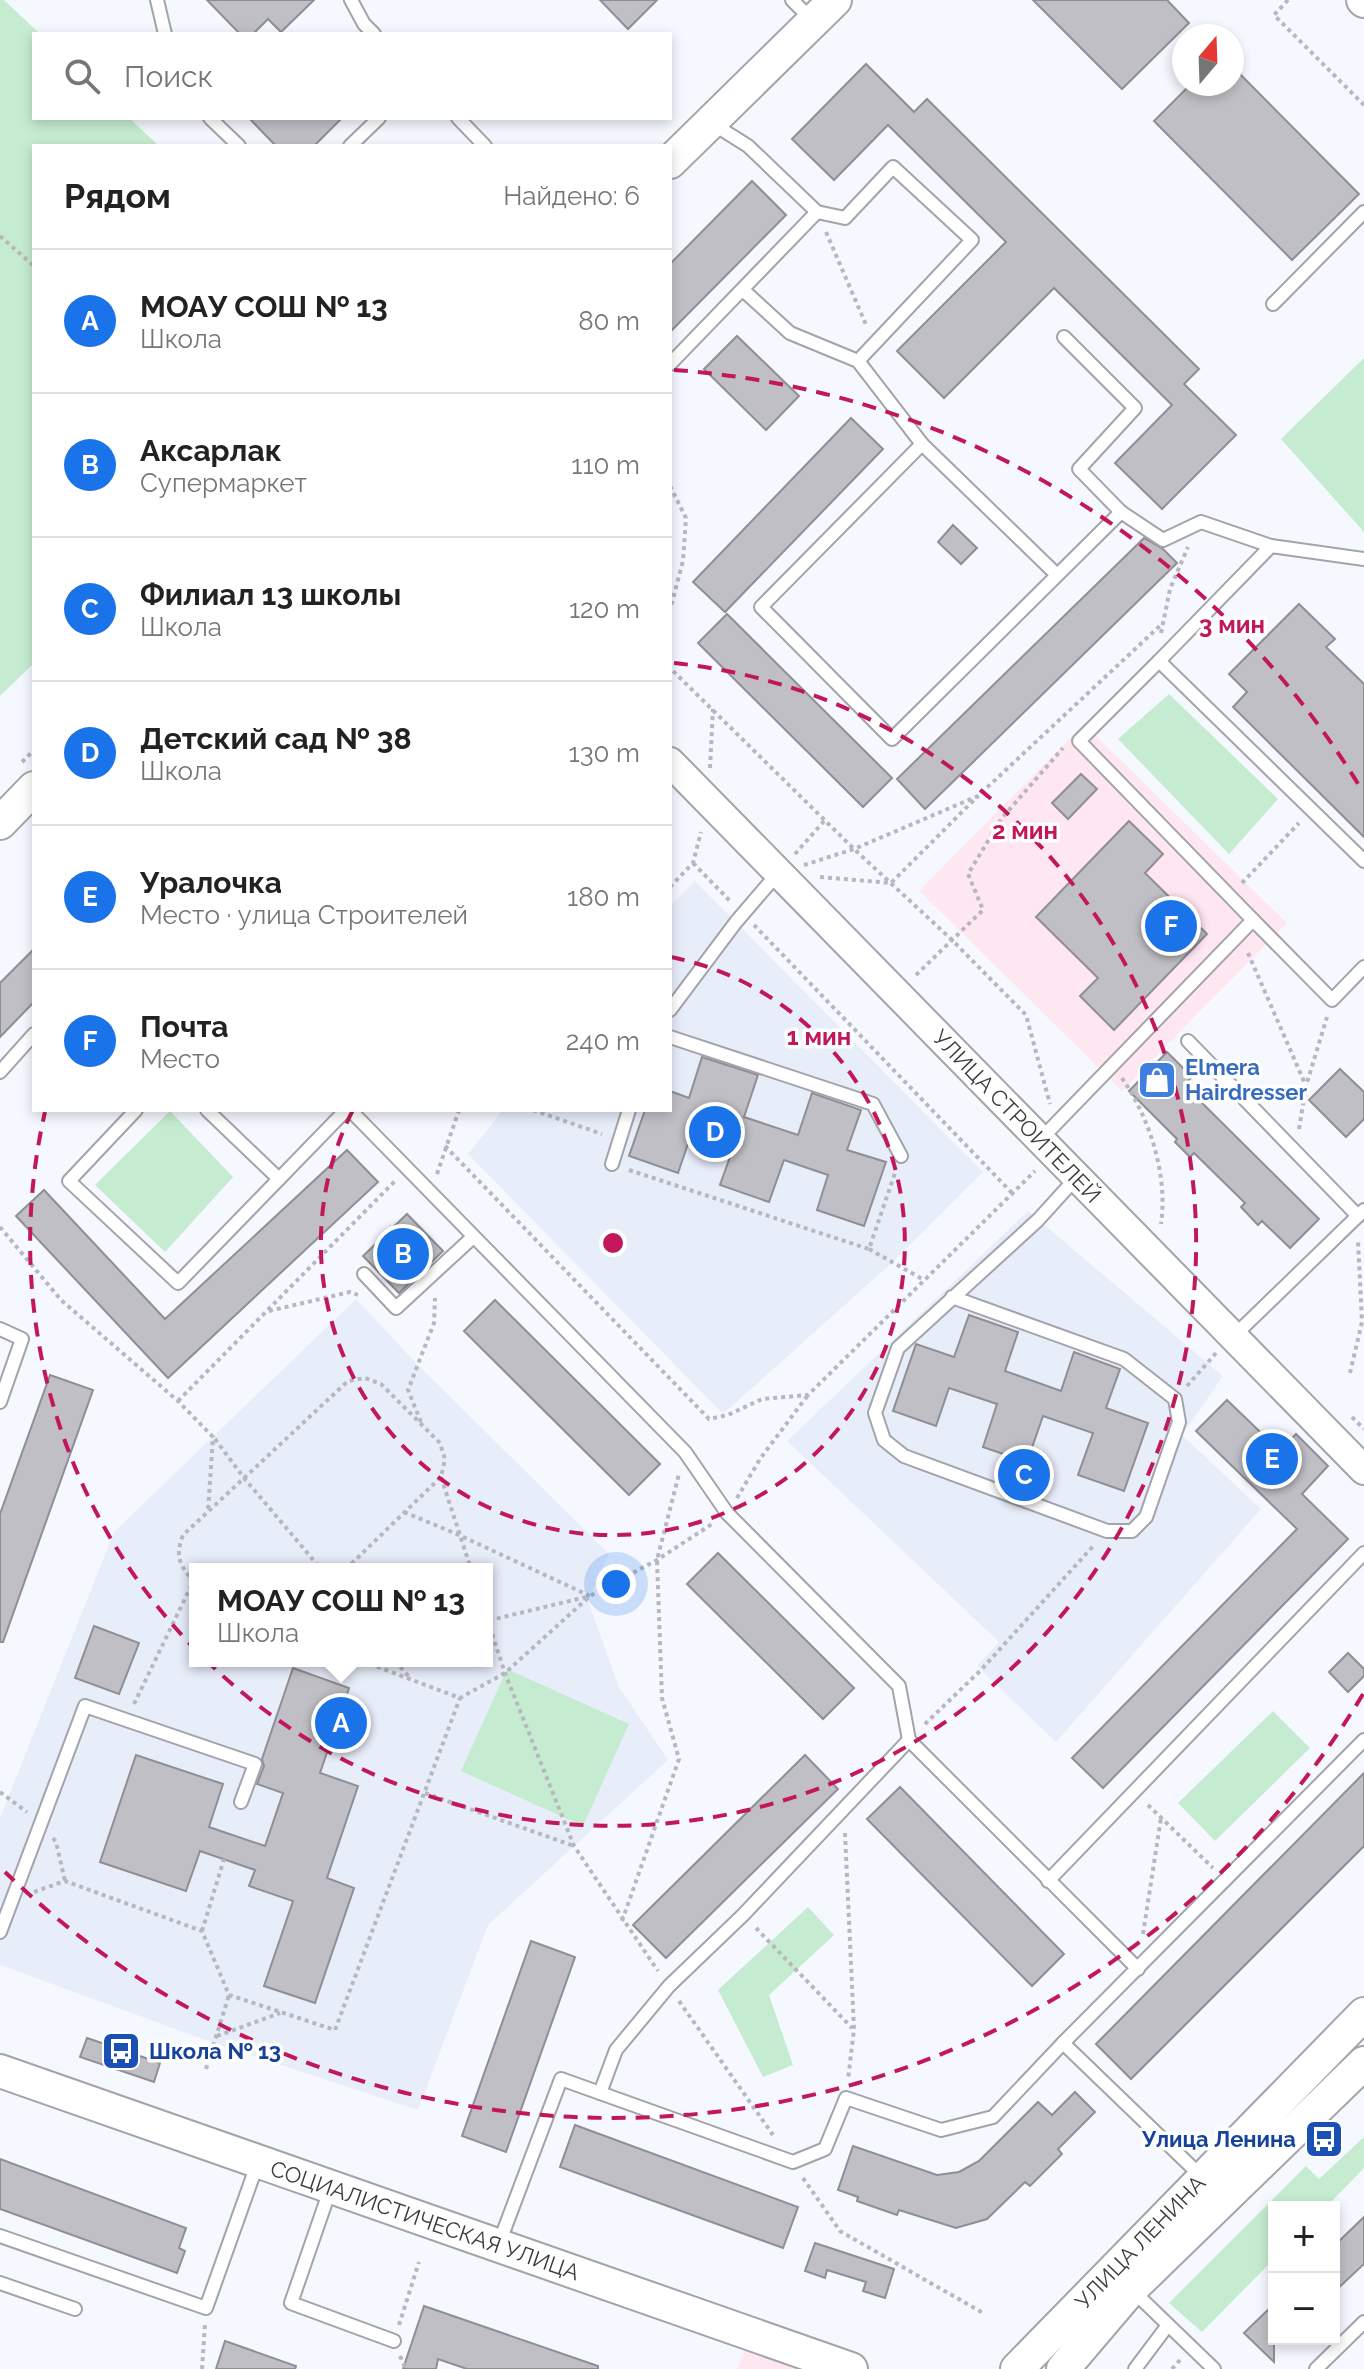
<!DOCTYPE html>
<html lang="ru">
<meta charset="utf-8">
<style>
:root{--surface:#fff;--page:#f6f6f6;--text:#222;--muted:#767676;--line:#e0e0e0;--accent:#1a73e8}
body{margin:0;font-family:Raleway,sans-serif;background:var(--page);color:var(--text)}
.controls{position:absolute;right:24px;bottom:24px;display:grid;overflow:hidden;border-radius:0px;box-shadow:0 4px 12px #0003}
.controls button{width:72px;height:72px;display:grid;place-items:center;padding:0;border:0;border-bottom:2px solid var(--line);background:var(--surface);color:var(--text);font:40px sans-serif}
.compass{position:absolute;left:1172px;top:24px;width:72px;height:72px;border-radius:50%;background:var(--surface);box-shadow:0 4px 12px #0003;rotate:19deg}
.you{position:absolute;left:616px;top:1584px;width:28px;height:28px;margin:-20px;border:6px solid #fff;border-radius:50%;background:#1a73e8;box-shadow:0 0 0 12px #1a73e833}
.badge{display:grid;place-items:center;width:52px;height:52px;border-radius:50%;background:var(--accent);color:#fff;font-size:26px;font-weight:700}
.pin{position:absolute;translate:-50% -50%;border:4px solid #fff;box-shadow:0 2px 8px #0006}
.popup{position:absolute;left:189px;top:1563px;width:304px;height:104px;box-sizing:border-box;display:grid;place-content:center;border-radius:0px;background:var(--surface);filter:drop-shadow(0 2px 6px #0005);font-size:26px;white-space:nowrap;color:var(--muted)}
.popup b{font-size:30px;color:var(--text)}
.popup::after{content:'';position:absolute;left:50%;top:100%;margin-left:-16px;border:16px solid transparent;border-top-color:var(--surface)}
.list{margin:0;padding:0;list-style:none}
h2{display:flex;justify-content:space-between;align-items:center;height:104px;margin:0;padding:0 32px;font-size:34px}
h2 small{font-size:26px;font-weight:400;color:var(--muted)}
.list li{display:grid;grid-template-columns:52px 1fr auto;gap:24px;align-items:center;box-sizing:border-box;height:144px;padding:0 32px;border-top:2px solid var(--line)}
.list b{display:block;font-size:30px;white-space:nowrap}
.list p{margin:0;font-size:26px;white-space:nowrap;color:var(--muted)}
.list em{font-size:26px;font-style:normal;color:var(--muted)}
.icon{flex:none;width:44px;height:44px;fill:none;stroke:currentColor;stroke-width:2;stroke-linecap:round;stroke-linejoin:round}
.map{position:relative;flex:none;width:1364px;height:2369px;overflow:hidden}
.search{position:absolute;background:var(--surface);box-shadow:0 4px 12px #0003;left:32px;top:32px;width:640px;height:88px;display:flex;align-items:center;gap:20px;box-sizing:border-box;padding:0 28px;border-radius:0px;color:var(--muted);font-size:30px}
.panel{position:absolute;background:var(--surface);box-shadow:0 4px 12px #0003;left:32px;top:144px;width:640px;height:968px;border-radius:0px}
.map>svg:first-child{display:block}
</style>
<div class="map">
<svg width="1364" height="2369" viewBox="0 0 1364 2369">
<rect width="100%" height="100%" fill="#f6f8ff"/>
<!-- commercial -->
<g fill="#ffe7f2">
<polygon points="1084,724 1287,923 1122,1091 919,891"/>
<polygon points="752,2334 851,2369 737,2369"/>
</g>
<!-- built -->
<g fill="#e8edfa" fill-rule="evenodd">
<polygon points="695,881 983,1172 894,1261 723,1414 468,1154 503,1110 670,1110 670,906"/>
<polygon points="1028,1211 1223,1376 1182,1435 1261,1509 1056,1742 977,1666 999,1642 787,1441"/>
<path d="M356 1299 417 1364 609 1554 588 1601 619 1687 668 1760 488 1925 418 2110 214 2043 0 1965V1818L114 1532ZM195 1569H487V1661H195Z"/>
</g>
<!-- green -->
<g fill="#c5ecd0">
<polygon points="0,0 4,0 40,34 34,34 34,118 129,118 159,146 34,146 34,663 0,696"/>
<polygon points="1364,358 1364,532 1281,439"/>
<polygon points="1169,694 1278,799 1229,854 1118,739"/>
<polygon points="170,1111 233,1177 165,1252 95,1185"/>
<polygon points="507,1669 629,1724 583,1826 461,1771"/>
<polygon points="1273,1711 1310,1748 1215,1841 1178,1803"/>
<polygon points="808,1907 834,1935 769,1995 793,2065 763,2077 718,1990"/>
<polygon points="1364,2137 1364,2168 1326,2207 1274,2207 1274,2259 1202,2332 1169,2303 1306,2166 1319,2179"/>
</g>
<!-- building -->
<g fill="#c0bfc5" stroke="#8f8e94" stroke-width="2">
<polygon points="207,0 314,0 281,32 268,19 253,34 240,34"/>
<polygon points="600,0 657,0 628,29"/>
<polygon points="1033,0 1167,0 1189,23 1122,89"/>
<polygon points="866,64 914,112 927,99 1199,369 1184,384 1236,435 1162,509 1115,463 1172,405 1054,288 944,398 897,351 1006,242 888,125 834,180 792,139"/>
<polygon points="1232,66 1359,194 1292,260 1154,121 1191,84 1232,84"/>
<polygon points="249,118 342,118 314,146 276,146"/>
<polygon points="752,181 786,215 670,332 670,264"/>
<polygon points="737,336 799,396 766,430 704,369"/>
<polygon points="851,418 883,449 725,612 693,582"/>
<polygon points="953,525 977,548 961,564 938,542"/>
<polygon points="1144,538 1163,549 1177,563 925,809 897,779"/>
<polygon points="1299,604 1335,639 1326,647 1364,684 1364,837 1233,707 1247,692 1229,674"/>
<polygon points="727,614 892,778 863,807 698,643"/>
<polygon points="1081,774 1097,789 1068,819 1052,803"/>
<polygon points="1129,821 1163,854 1145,873 1207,934 1114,1030 1080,996 1098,978 1036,917"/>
<polygon points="34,949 34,1002 0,1037 0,983"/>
<polygon points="1167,1052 1192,1077 1184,1085 1319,1219 1290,1248 1262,1221 1258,1225 1241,1207 1245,1203 1194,1153 1190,1157 1175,1142 1177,1139 1129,1091"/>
<polygon points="702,1057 758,1075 744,1117 798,1135 812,1093 861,1110 847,1150 886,1162 864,1226 817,1210 828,1175 784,1160 769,1202 720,1185 736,1140 694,1126 678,1173 629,1156 645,1110 670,1110 670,1091 689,1098"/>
<polygon points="1340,1069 1364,1092 1364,1119 1346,1137 1309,1100"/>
<polygon points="347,1150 378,1182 168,1378 16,1216 44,1190 165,1319"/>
<polygon points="407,1214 443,1251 399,1293 363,1256"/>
<polygon points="495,1300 660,1464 629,1495 464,1331"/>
<polygon points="969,1315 1018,1332 1005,1371 1061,1391 1074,1352 1120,1369 1106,1408 1148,1423 1124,1491 1078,1475 1093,1433 1043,1416 1027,1462 983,1447 997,1404 949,1388 936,1426 893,1411 916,1344 954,1357"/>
<polygon points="50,1375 93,1390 3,1642 0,1642 0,1514"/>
<polygon points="1227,1400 1280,1451 1296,1434 1328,1466 1302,1494 1348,1539 1103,1788 1072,1758 1297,1529 1196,1431"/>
<polygon points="718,1553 854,1688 823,1719 687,1584"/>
<polygon points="94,1626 139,1643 119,1694 75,1678"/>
<polygon points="1348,1653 1364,1669 1364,1676 1348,1692 1329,1672"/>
<polygon points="293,1668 349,1688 320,1773 358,1786 327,1878 354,1888 315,2003 264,1986 293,1901 249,1886 255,1870 200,1851 186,1891 100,1862 136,1755 223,1784 209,1827 265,1846 283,1793 257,1784 264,1766 262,1759"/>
<polygon points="805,1755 838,1789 666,1958 633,1925"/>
<polygon points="1364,1773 1364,1846 1131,2079 1096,2044"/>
<polygon points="900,1787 1064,1954 1032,1986 867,1819"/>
<polygon points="531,1941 575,1957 506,2152 462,2136"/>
<polygon points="87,2038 160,2063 154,2082 80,2057"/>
<polygon points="1075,2092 1095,2112 1058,2149 1062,2154 1030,2186 1025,2182 987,2219 956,2228 899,2210 897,2215 857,2201 858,2197 838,2190 853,2146 937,2175 959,2172 979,2161 1038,2102 1052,2115"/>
<polygon points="575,2125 798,2207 783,2248 560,2167"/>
<polygon points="0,2159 186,2228 179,2248 185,2251 177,2273 0,2209"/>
<polygon points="1364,2217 1364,2264 1334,2292 1334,2246"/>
<polygon points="815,2243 894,2269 885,2298 863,2291 866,2282 827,2270 825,2278 805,2271"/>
<polygon points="1274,2304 1274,2362 1244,2333"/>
<polygon points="424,2306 598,2366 598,2369 467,2369 438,2359 436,2369 403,2369"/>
<polygon points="225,2341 296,2366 295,2369 216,2369"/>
</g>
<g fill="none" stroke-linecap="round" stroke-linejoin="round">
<!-- service casing -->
<g stroke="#a2a4aa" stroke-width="16">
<g id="service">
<polyline points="157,0 165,34"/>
<polyline points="351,0 364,24 374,34"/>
<polyline points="792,0 813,21"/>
<polyline points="210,118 239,146"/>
<polyline points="458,118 485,146"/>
<polyline points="710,122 748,146 817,212 845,218 893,167 972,240 858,361"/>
<polyline points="350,146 379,118"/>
<polyline points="743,290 790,333 858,361 922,444 1057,575"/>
<polyline points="1273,304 1364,212"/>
<polyline points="670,364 817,212"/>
<polyline points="922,444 761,607 892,739 1121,512 1079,469 1135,408 1064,337"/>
<polyline points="1121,512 1163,540 1201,522 1271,546"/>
<polyline points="1159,661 1271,546 1364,559"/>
<polyline points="1253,920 1079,741 1159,661 1364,861"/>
<polyline points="670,1010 736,922 778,873"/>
<polyline points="670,1037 873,1104 901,1156"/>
<polyline points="1188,1041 1358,1216"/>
<polyline points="0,1072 34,1034"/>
<polyline points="136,1110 69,1181 178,1283 346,1110"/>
<polyline points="207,1110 279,1179"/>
<polyline points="350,1110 685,1452 727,1513 899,1686 909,1740 1138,1969"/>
<polyline points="1040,1140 1253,920 1332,1000 1364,967"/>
<polyline points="612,1164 629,1110"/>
<polyline points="364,1274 396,1308 473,1237"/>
<polyline points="952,1297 1124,1359 1175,1399 1179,1422 1146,1517 1132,1531 1107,1531 904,1456 884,1440 875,1413 898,1348 1038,1220 1077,1177"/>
<polyline points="0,1329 22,1339 0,1402"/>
<polyline points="1234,1336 1364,1210"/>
<polyline points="1048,1881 1364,1553"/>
<polyline points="0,1932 85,1706 255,1764 241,1802"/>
<polyline points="1063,2043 1364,1740"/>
<polyline points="600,2093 616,2050 669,1986 743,1915 909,1740"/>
<polyline points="331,2187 291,2303 394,2341"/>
<polyline points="0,2236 206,2308 258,2162"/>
<polyline points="498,2246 561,2079 793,2162 825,2149 846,2098 941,2130 993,2117 1063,2043 1203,2178"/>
<polyline points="0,2283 75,2309"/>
<polyline points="1131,2289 1214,2369"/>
<polyline points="1135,2369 1168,2325"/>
<polyline points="1316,2369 1364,2322"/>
</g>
</g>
<!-- tertiary casing -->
<g stroke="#a2a4aa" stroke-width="32">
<polyline id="tertiary" points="670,762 1364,1470"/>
</g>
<!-- secondary casing -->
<g stroke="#a2a4aa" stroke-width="36">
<g id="secondary">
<polyline points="1363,0 1364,1"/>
<polyline points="670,162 835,0"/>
<polyline points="0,823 34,788"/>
<polyline points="0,2071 851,2369"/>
<polyline points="1017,2369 1364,2014"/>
<polyline points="1063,2369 1131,2289 1364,2063"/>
</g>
</g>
<!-- path -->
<g stroke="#b6b8bd" stroke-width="4" stroke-dasharray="4 4" stroke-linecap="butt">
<polyline points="1288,0 1274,15 1364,105"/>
<polyline points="826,232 867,327"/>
<polyline points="0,236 34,266"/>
<polyline points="670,486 686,518 683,561 670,610 670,668 854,849 951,939 1026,1015 1050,1104"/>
<polyline points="1161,633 1170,589 1188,547"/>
<polyline points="22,762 34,750"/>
<polyline points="710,768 713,709"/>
<polyline points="795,854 825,820"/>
<polyline points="693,863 731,902"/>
<polyline points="804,865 854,849 978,796 1164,622"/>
<polyline points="820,877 891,883 978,796"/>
<polyline points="1242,883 1299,823"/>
<polyline points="670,887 693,863 701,832"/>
<polyline points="754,925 1013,1194"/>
<polyline points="1248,953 1306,1086"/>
<polyline points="916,975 983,910 968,874 1002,818 1063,748"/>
<path d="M1122 1078C1150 1119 1168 1175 1161 1224"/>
<polyline points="533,1110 602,1134"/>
<polyline points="1299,1129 1306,1086 1327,1017"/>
<polyline points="445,1146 709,1419 728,1415 762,1399 808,1395 1035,1171"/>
<polyline points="629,1170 869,1249 896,1170"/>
<polyline points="437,1174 459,1110"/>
<polyline points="0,1227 61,1300 178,1401 213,1437 208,1511"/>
<polyline points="869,1249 924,1280"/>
<polyline points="269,1311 350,1292 358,1295"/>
<polyline points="1350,1373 1362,1322 1358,1241"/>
<polyline points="1187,1386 1216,1353"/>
<polyline points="178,1401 395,1181"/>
<polyline points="1352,1417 1364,1429"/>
<polyline points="421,1422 408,1390 434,1323 435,1298"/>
<polyline points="215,1439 244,1478 321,1569"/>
<polyline points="441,1477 471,1569"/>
<polyline points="737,1498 760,1459 808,1395"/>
<polyline points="404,1512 459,1535 590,1596 487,1621"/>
<path d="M195 1582C179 1566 175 1556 183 1535L348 1381 365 1378 381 1384 440 1443 445 1459 441 1477 346 1569"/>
<polyline points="487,1619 505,1673 574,1846 658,1971"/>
<polyline points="362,1661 460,1698 505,1673 590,1596 657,1560 712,1524"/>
<polyline points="395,1661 409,1677"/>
<polyline points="134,1704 194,1580"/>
<polyline points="925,1724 981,1670 1095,1544"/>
<polyline points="0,1792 27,1812"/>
<polyline points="425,1793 574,1846"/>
<polyline points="1148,1805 1213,1868"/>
<polyline points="845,1833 854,2029 848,2080"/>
<polyline points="53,1838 56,1842 65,1881"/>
<polyline points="34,1892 65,1881 202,1931 229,1995 335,2030 460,1698"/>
<polyline points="622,1921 679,1759 662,1698 657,1560 679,1474"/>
<polyline points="756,1928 852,2028"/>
<polyline points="202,1931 224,1859"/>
<polyline points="1143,1934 1161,1818"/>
<polyline points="679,2001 773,2135"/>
<polyline points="217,2036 280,2013"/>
<polyline points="206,2069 229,1995"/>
<polyline points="803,2178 840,2231 983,2313"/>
<polyline points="399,2325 419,2262"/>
<polyline points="400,2356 406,2369"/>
<polyline points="202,2369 205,2324"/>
<polyline points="1172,2369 1180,2360"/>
</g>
<!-- service -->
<use href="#service" stroke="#fff" stroke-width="12"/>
<!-- tertiary -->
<use href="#tertiary" stroke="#fff" stroke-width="28"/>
<!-- secondary -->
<use href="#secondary" stroke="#fff" stroke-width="32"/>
</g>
<!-- distance rings -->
<g fill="none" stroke="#c2185b" stroke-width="4" stroke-dasharray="14 10">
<path d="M671 957A292 292 0 1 1 353 1110"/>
<path d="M674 663A583 583 0 1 1 45 1112"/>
<path d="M1363 1694A875 875 0 0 1 5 1872M674 370A875 875 0 0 1 1363 792"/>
</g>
<!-- icons -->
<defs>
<g id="shop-square" transform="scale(2)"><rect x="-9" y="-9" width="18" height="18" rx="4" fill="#3f7fe0" stroke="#fff"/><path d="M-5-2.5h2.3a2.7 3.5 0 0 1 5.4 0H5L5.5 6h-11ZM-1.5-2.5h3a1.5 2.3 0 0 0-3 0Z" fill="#fff"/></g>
<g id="bus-square" transform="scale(2)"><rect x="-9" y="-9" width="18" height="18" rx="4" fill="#1a4fb4" stroke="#fff"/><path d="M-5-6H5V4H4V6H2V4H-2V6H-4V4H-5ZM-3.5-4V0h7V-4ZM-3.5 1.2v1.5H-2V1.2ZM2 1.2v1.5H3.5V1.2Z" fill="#fff"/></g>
</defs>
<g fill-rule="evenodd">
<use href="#shop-square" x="1157" y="1080"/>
<use href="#bus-square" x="121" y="2051"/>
<use href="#bus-square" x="1324" y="2139"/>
</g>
<g text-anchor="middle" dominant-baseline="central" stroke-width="7" stroke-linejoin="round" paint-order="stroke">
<!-- shop labels -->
<g font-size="22" font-weight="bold" fill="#366cbe" stroke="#fff" text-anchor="start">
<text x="1185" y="1067">Elmera<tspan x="1185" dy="25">Hairdresser</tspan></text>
</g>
<!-- street labels -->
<g font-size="22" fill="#3c3c3f" stroke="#fff">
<text transform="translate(1017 1116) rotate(46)">УЛИЦА СТРОИТЕЛЕЙ</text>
<text transform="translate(425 2220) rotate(19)">СОЦИАЛИСТИЧЕСКАЯ УЛИЦА</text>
<text transform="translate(1140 2242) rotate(-46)">УЛИЦА ЛЕНИНА</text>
</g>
<!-- transit labels -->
<g font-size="22" font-weight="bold" fill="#164399" stroke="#fff" text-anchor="start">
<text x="149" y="2051">Школа № 13</text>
<text x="1296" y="2139" text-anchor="end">Улица Ленина</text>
</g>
</g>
<circle cx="613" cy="1243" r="12" fill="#c2185b" stroke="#fff" stroke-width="4"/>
<g font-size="24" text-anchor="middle" font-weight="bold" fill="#c2185b" stroke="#fff" stroke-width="7" stroke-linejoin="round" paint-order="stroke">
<text x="1232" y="633">3 мин</text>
<text x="1025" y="839">2 мин</text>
<text x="819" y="1045">1 мин</text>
</g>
</svg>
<div class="controls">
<button>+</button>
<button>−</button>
</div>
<svg class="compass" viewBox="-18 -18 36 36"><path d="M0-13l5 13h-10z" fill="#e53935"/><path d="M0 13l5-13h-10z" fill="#767676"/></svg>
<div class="you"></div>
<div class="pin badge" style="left:341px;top:1723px">A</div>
<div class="popup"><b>МОАУ СОШ № 13</b>Школа</div>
<div class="pin badge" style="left:403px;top:1254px">B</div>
<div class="pin badge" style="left:1024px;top:1475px">C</div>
<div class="pin badge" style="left:715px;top:1132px">D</div>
<div class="pin badge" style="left:1272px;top:1459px">E</div>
<div class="pin badge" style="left:1171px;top:926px">F</div>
<div class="search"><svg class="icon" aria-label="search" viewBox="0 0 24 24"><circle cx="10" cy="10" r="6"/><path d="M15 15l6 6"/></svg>Поиск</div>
<section class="panel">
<h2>Рядом<small>Найдено: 6</small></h2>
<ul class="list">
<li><span class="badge">A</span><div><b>МОАУ СОШ № 13</b><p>Школа</p></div><em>80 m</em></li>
<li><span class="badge">B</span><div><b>Аксарлак</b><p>Супермаркет</p></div><em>110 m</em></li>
<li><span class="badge">C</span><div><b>Филиал 13 школы</b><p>Школа</p></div><em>120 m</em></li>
<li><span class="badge">D</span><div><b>Детский сад № 38</b><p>Школа</p></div><em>130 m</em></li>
<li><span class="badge">E</span><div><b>Уралочка</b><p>Место · улица Строителей</p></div><em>180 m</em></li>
<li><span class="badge">F</span><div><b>Почта</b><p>Место</p></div><em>240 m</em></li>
</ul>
</section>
</div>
